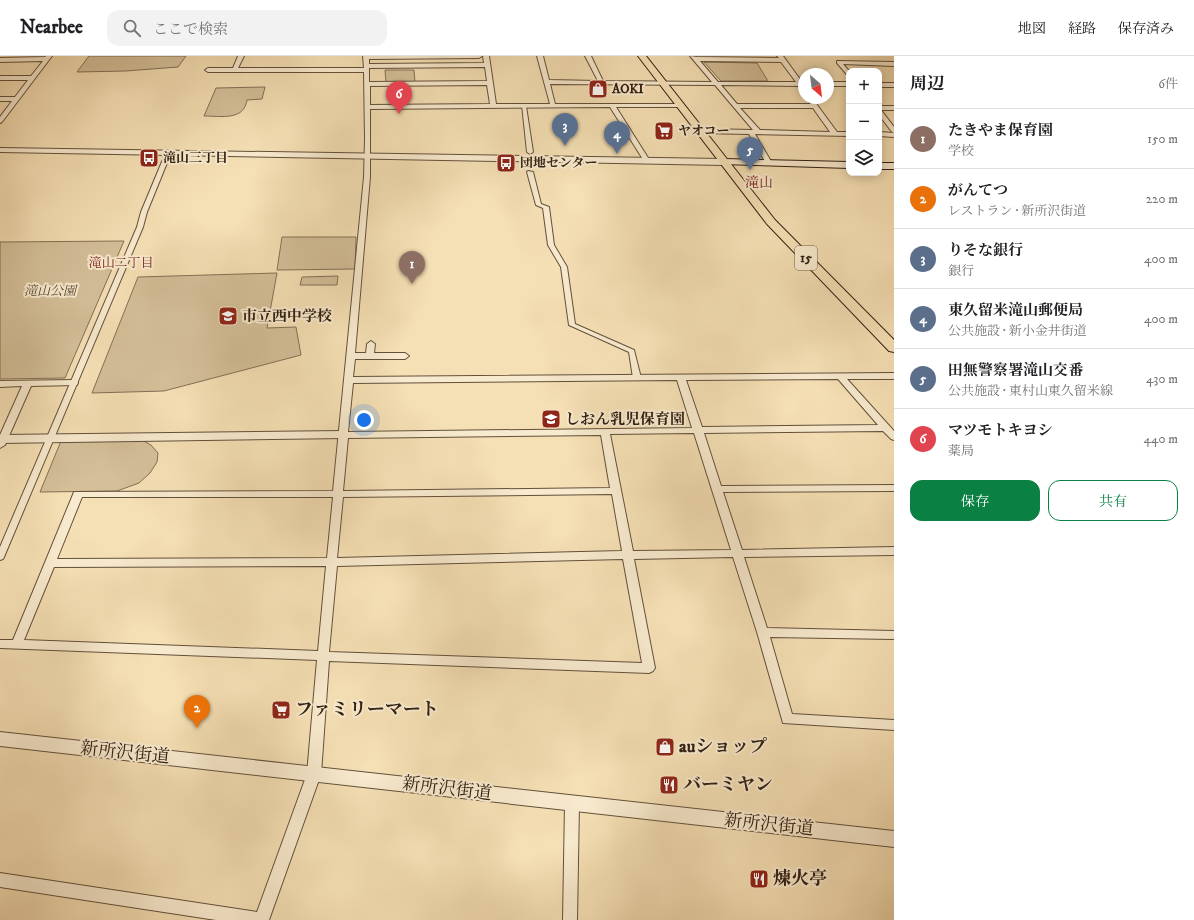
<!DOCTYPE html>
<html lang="ja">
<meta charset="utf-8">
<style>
:root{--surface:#fff;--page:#f2f2f2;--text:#202124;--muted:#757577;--line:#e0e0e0;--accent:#0b8043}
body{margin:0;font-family:"IM FELL DW Pica","Noto Serif JP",serif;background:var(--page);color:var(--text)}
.controls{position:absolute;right:12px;top:12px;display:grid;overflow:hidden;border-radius:8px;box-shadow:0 2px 10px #0003}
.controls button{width:36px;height:36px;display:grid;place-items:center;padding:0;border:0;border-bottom:1px solid var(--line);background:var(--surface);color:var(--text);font:20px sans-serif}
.compass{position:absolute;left:798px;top:12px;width:36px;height:36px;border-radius:50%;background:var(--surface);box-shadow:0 2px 10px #0003;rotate:152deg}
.you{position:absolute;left:364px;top:364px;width:14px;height:14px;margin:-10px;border:3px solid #fff;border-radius:50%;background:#1a73e8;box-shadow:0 0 0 6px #1a73e833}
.badge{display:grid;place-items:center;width:26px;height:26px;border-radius:50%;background:var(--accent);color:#fff;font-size:13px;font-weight:700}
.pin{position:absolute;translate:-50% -33px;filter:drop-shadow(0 1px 2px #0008)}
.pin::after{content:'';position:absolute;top:21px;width:14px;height:12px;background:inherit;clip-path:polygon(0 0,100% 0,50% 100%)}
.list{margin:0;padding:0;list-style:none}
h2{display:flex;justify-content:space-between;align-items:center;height:52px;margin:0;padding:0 16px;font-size:17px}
h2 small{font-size:13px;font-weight:400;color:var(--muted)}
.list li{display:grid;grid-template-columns:26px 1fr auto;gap:12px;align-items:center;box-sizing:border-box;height:60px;padding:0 16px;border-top:1px solid var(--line)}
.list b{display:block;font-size:15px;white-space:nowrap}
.list p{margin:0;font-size:13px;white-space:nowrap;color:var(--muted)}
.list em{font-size:13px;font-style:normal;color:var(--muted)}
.actions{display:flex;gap:8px;padding:12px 16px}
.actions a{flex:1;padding:9px 0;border:1px solid var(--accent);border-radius:12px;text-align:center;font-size:14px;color:var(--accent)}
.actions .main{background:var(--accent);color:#fff}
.icon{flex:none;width:22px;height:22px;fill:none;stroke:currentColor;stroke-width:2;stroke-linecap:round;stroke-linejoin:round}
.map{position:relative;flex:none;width:894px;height:864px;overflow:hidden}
header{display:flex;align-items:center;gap:24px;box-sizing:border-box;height:56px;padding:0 20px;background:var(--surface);border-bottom:1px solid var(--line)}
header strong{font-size:19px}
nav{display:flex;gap:22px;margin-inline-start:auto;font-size:14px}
.search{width:280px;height:36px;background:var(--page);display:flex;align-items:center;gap:10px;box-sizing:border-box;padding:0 14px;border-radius:12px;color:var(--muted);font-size:15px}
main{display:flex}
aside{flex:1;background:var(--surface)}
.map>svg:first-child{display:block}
</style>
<header>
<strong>Nearbee</strong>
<div class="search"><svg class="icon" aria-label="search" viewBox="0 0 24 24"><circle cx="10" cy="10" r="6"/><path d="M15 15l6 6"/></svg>ここで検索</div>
<nav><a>地図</a><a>経路</a><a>保存済み</a></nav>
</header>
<main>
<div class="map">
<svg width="894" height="864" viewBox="0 0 894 864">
<rect width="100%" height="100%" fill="#f5dfb4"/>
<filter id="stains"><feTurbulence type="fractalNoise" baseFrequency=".005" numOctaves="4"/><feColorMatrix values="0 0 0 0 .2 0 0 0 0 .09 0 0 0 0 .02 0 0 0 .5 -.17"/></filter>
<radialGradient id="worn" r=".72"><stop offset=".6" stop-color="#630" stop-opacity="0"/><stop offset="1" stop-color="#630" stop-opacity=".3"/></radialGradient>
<!-- green -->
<g fill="#d4bf99" stroke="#827056">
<polygon points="89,0 186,0 178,11 126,15 77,16"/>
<polygon points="704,6 757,7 768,25 721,25"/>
<polygon points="385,14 414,14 415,26 386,27"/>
<path d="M265 31 262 43 247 44C244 65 221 60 204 60L216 32Z"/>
<polygon points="282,181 356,181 355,213 277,214"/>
<polygon points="124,185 65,322 0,323 0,186"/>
<polygon points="277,217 267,272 296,271 301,299 164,335 92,337 138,221"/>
<polygon points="338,220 337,229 300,229 302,221"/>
<polygon points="140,383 151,389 158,397 157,406 150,417 139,427 117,435 40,436 61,385"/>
</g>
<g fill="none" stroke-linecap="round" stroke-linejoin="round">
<!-- pedestrian casing -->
<g stroke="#62503b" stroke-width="2">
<g id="pedestrian">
<polygon points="522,49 526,50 533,96 530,98 527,96"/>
<polygon points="166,96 171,97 147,156 143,171 4,501 3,503 0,504 0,491 137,171 141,156"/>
<polygon points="528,115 533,116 541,148 549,151 554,189 567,211 575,268 634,294 641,322 637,324 633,322 629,296 569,269 561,211 548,189 543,152 536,149 527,116"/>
</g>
</g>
<!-- minor casing -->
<g stroke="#62503b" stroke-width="2">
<g id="minor">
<polygon points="46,0 52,0 2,66 0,67 0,61 12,45 0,45 0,41 15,41 28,24 0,24 0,20 31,20 43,5 0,6 0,2 45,1"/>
<path d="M238 0H244L238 12H364L363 0H482L479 2 369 3V8L484 7 483 0H489L496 48H550L537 0H543L549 24 598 25 585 0H591L603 25 712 26 690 0 697 1 779 2 777 0H783L802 26H804V32H800L798 30 721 29 737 48H811L806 42H812L837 76H849V80L755 78 772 107 769 109 766 107 749 78 700 77 697 75 700 73 753 74 715 29 550 28 555 48H682V50L680 51H616L650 105 647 107 644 105 610 51 370 53V121L355 297H366L367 288 371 285 375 288 374 297H405L409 300 405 303H355L353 321 894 317V323H847L894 375V384L891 383 883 375 704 377 721 430 894 429V435L723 436 742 494 894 491V499L744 501 767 572 894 575V583L770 581 792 658 894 664V674L783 667 757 576 733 501 634 503 655 612 653 615 649 617 329 605 321 718 269 864H216L0 831V817L257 856 307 718 317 604 0 592V584H13L74 436 333 435 364 121 365 83 364 16H208L205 14 208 12H233ZM700 5 781 6 796 26H718ZM485 11 487 25 369 26V12ZM487 29 490 48 370 49V30ZM740 52H813L830 76 760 74ZM838 323 878 369 702 371 686 324ZM677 324 692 372 348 376 353 327ZM694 377 731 494 633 495 610 378ZM601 379 610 432 343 435 348 382ZM612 438 622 495 337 502 343 441ZM82 441H333L327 502 57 503ZM623 503 642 607 329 596 337 510ZM326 510 318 595 24 584 54 511Z"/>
<polygon points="837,5 894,6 894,10 843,8 849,15 849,21 837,7"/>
<rect x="828" y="26" width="21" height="4"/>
<rect x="879" y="27" width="15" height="4"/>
<polygon points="879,50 894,50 894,54 881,54 894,71 894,77 892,76 879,59"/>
<polygon points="879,76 894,77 894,81 879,80"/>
<polygon points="74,324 77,325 78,327 77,329 31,330 5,389 0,392 0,379 22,330 0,331 0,325"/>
<polygon points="572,742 577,744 579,748 577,864 563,864 565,748 567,744"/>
</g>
</g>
<!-- tertiary casing -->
<g stroke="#62503b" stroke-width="2">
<g id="tertiary">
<polygon points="0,92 724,103 728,106 724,109 0,96"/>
<polygon points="344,375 348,376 350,379 348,382 0,387 0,379"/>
<polygon points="0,676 894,775 894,791 0,690"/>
</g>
</g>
<!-- secondary casing -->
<g stroke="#312013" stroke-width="2">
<g id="secondary">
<polygon points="724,103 849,106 849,112 721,108 719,106 721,104"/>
<rect x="879" y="107" width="15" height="6"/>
</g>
</g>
<!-- primary casing -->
<g stroke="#312013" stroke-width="2">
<polygon id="primary" points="638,0 646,0 775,164 894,284 894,296 889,295 767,168"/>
</g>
<!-- pedestrian -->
<use href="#pedestrian" fill="#f8eace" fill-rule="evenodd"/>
<!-- minor -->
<use href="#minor" fill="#f8eace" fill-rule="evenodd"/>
<!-- tertiary -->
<use href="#tertiary" fill="#f8eace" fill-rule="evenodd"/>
<!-- secondary -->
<use href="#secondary" fill="#f8eace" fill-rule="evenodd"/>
<!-- primary -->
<use href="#primary" fill="#f5dfb4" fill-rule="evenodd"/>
</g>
<!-- icons -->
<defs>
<g id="shop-square" transform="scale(1)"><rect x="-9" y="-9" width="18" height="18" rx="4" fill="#8f2418" stroke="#f8eace"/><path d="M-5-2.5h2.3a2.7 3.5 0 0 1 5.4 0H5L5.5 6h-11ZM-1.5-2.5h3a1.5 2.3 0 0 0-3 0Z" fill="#fff"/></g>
<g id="supermarket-square" transform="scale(1)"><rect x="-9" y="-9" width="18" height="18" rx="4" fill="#8f2418" stroke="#f8eace"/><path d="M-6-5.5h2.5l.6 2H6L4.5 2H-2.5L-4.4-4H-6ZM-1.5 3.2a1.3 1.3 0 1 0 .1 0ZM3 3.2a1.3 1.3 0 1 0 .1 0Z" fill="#fff"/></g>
<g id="bus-square" transform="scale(1)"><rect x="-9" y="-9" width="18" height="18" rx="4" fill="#8f2418" stroke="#f8eace"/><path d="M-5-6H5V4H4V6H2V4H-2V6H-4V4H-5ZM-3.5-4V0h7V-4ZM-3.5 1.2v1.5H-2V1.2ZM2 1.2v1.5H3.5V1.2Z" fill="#fff"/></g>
<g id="school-square" transform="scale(1)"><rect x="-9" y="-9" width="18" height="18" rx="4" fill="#8f2418" stroke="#f8eace"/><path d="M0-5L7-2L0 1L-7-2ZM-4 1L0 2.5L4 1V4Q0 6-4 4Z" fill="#fff"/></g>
<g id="restaurant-square" transform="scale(1)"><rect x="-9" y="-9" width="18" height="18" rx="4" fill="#8f2418" stroke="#f8eace"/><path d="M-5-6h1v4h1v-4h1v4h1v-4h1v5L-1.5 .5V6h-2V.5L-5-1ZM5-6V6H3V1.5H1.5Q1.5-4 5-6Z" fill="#fff"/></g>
</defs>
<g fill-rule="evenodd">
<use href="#shop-square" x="598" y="33"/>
<use href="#supermarket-square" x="664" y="75"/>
<use href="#bus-square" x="149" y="102"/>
<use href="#bus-square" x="506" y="107"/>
<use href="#school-square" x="228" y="260"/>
<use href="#school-square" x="551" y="363"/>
<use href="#supermarket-square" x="281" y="654"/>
<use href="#shop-square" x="665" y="691"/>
<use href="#restaurant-square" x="669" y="729"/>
<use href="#restaurant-square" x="759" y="823"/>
</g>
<g text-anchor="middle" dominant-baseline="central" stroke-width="4" stroke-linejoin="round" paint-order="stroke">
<!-- far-poi labels -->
<g font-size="13" font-weight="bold" fill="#312013" stroke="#f8eace" text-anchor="start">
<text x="612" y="33">AOKI</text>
<text x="678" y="75">ヤオコー</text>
<text x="163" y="102">滝山三丁目</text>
<text x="520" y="107">団地センター</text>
</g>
<!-- far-neighbourhood labels -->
<g font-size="13" fill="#7a1f14" stroke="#f8eace">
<text x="121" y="207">滝山二丁目</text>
</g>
<!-- far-park labels -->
<g font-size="13" font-style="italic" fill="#5a4834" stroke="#f8eace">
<text x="50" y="235">滝山公園</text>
</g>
<!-- far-quarter labels -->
<g font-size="14" fill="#7a1f14" stroke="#f8eace">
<text x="759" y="127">滝山</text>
</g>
<!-- shield labels -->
<rect fill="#f8eace" stroke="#6d5d4b" stroke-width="1" x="795" y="190" width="22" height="24" rx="3"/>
<g font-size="14" font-weight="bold" fill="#312013">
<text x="806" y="202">15</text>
</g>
<!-- poi labels -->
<g font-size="15" font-weight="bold" fill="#312013" stroke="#f8eace" text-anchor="start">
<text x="242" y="260">市立西中学校</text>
<text x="565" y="363">しおん乳児保育園</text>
</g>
<!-- near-poi labels -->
<g font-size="18" font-weight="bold" fill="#312013" stroke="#f8eace" text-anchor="start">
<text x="295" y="654">ファミリーマート</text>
<text x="679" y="691">auショップ</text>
<text x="683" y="729">バーミヤン</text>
<text x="773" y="823">煉火亭</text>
</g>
<!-- near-street labels -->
<g font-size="18" fill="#312013" stroke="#f8eace">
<text transform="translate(125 697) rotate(6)">新所沢街道</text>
<text transform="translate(447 733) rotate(7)">新所沢街道</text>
<text transform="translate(769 769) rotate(6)">新所沢街道</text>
</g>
</g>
<rect width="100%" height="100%" filter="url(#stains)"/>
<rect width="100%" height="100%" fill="url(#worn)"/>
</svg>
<div class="controls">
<button>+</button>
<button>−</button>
<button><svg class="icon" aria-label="layers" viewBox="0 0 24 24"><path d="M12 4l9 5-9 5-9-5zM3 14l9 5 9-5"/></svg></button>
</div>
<svg class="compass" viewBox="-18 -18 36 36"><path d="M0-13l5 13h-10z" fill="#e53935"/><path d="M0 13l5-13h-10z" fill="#757577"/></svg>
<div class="you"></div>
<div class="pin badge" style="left:412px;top:228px;background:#8d6e63">1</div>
<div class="pin badge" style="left:197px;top:672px;background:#e8710a">2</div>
<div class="pin badge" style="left:565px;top:90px;background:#5c6f8a">3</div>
<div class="pin badge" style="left:617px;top:98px;background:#5c6f8a">4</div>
<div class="pin badge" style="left:750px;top:114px;background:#5c6f8a">5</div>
<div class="pin badge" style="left:399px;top:58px;background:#e0444e">6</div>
</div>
<aside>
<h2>周辺<small>6件</small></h2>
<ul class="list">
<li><span class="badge" style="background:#8d6e63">1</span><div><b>たきやま保育園</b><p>学校</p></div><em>150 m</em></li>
<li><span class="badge" style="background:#e8710a">2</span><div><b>がんてつ</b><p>レストラン · 新所沢街道</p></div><em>220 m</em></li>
<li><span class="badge" style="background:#5c6f8a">3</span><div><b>りそな銀行</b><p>銀行</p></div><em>400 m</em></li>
<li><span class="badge" style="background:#5c6f8a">4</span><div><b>東久留米滝山郵便局</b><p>公共施設 · 新小金井街道</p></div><em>400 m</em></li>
<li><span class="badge" style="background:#5c6f8a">5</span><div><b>田無警察署滝山交番</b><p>公共施設 · 東村山東久留米線</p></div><em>430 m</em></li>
<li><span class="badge" style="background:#e0444e">6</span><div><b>マツモトキヨシ</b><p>薬局</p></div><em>440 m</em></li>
</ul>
<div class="actions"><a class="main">保存</a><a>共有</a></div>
</aside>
</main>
